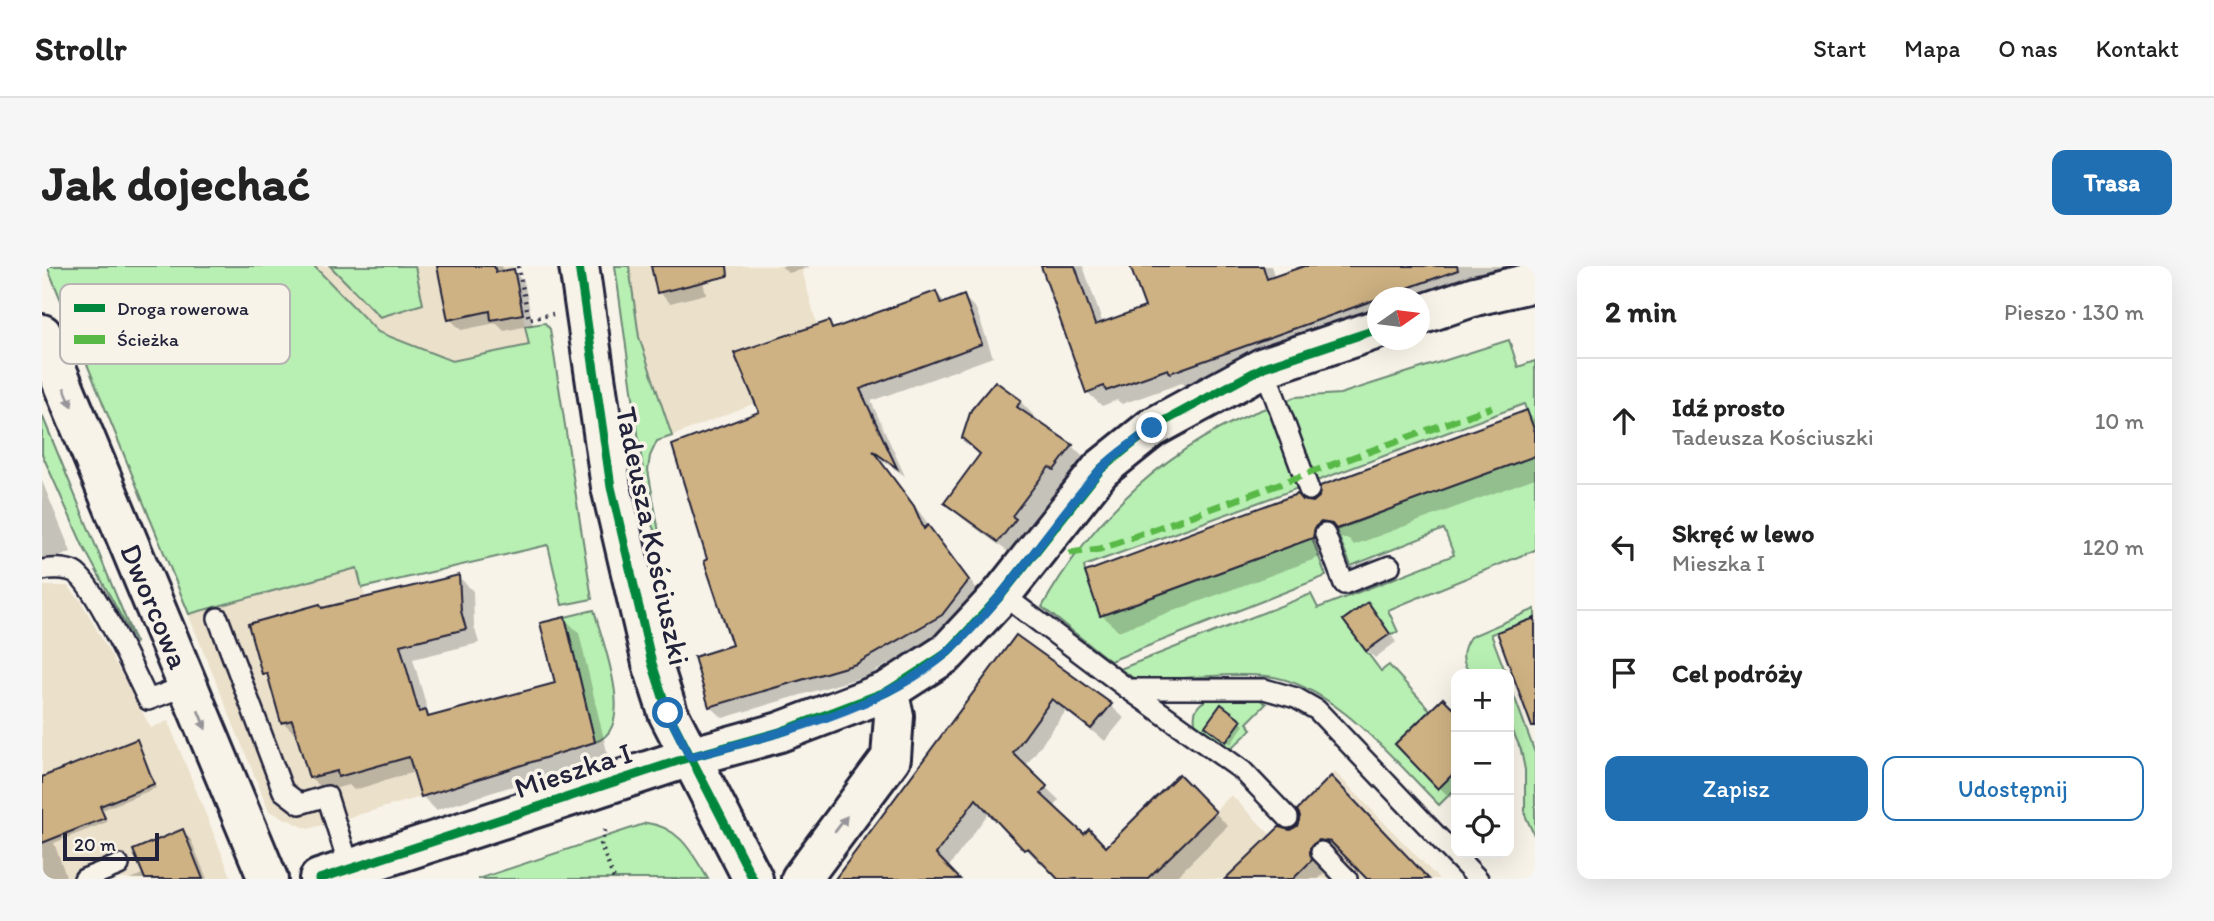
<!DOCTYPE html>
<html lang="pl">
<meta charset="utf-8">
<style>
:root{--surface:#fff;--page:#f6f6f6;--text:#222;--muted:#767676;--line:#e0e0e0;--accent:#1f6fb2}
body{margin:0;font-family:Itim,sans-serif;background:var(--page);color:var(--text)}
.controls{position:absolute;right:21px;bottom:21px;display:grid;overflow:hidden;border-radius:14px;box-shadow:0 7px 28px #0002}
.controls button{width:63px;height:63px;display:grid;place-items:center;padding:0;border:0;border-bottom:2px solid var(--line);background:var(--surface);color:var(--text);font:35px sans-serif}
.compass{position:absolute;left:1325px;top:21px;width:63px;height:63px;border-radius:50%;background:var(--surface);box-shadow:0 7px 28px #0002;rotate:76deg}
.scale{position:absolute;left:21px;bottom:18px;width:96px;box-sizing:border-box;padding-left:7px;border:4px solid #22223b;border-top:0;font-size:19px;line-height:24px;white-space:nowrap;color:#22223b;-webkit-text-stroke:5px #f7f3e8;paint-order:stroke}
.stop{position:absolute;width:21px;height:21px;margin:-16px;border:5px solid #1f6fb2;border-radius:50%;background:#fff}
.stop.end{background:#1f6fb2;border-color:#fff;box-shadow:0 2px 7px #0008}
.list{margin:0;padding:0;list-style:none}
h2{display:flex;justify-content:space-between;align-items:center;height:91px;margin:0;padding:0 28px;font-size:30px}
h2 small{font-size:23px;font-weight:400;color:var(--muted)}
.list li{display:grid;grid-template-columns:46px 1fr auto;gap:21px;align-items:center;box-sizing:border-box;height:126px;padding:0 28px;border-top:2px solid var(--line)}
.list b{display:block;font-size:26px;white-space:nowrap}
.list p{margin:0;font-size:23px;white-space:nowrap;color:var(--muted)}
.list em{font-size:23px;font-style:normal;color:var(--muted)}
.actions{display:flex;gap:14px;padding:21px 28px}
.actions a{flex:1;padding:16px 0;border:2px solid var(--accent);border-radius:14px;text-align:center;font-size:24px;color:var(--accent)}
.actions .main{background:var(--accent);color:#fff}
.icon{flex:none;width:38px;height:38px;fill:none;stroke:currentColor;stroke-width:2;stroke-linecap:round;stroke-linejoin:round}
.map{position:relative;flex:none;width:1493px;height:613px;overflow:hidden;border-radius:14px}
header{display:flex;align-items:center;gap:42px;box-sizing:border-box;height:98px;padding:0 35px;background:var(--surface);border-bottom:2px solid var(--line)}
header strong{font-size:33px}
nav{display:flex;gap:38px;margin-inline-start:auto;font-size:24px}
.intro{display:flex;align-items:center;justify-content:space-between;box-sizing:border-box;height:168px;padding:0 42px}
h1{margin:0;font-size:49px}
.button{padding:18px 32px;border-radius:14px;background:var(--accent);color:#fff;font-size:24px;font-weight:700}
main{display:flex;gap:42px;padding:0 42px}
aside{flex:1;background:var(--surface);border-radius:14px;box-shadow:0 7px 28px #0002}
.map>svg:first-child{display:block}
</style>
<header>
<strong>Strollr</strong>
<nav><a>Start</a><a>Mapa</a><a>O nas</a><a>Kontakt</a></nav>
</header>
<div class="intro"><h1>Jak dojechać</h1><a class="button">Trasa</a></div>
<main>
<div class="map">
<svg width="1493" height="613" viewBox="0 0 1493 613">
<rect width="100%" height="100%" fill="#f7f3e8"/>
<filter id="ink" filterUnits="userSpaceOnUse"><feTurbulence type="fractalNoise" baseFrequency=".0143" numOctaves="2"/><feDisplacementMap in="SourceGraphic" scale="14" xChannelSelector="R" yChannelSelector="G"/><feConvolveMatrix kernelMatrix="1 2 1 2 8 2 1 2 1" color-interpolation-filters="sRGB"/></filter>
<g filter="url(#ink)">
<!-- built -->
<g fill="#ebe0ca">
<polygon points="272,0 471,0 487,79 410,95 336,66"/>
<polygon points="587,0 759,0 775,59 692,87 713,137 630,170 597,71"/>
<polygon points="181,101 280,311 315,302 379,531 266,563 227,545 59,136"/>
<polygon points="0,320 26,320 39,335 109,462 126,455 190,613 0,613"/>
<polygon points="1293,506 1397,613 1105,613 1189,529 1229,569"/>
</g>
<!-- green -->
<g fill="#b8efb2" stroke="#6d8876" stroke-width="2">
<polygon points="5,0 272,0 336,66 410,95 487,79 483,60 503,57 508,63 550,333 520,339 506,279 320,322 315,302 147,348"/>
<polygon points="288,0 373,0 381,38 338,51"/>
<polygon points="573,0 587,0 597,71 630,170 615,175 608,190 606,204 619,278 608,255"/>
<polygon points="1467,74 1476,101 1493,95 1493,166 1482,138 1272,216 1242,136 1253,131 1298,128"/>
<path d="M1229 140 1259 221 1042 300 1043 306 1059 350 1270 272 1284 310 1068 395 1000 341C1052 249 1129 176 1229 140Z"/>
<polygon points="0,149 94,378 41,280 0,188"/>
<path d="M1493 188V284L1346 344 1356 366 1348 368 1326 336 1301 354 1339 405 1347 399 1388 444 1353 478 1396 522 1414 505V522L1397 539C1353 495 1289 416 1224 410 1184 406 1136 414 1096 415L1078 403 1269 328 1276 342 1412 289 1402 263 1309 300 1294 264Z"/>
<path d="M1493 343V352L1449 368 1464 408H1429C1418 396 1419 384 1428 371Z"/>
<path d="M552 344C560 375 596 463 553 476L523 351Z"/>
<polygon points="1467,416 1493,487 1493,571 1483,549 1483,504 1479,484 1467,456"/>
<path d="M1177 431 1215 432 1224 438 1205 457 1210 463 1187 485 1153 457C1150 439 1162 433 1177 431Z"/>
<path d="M605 557C638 561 650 587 666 613H436Z"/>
</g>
<!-- shadow -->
<g fill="#0003">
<polygon points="397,0 460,0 462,6 471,5 482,16 491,59 462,65 454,57 419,64 408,53"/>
<polygon points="611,0 657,0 664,28 628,37 617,26"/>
<polygon points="739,0 766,0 767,2 746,7"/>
<polygon points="1001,0 1041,0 1061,58 1106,43 1090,0 1229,0 1233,12 1266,0 1493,0 1378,32 1336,32 1336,51 1144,120 1140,117 1080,138 1075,134 1060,140 1045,126"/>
<polygon points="894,27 904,37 922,31 934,43 951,91 829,135 863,210 838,193 938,328 912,361 827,409 681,452 668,440 692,380 719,147 787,57 794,64"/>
<polygon points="978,135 994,152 992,155 1030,180 1046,196 1028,219 1023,216 986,267 973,291 920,252 905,236"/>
<polygon points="1484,146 1493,154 1493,212 1312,279 1307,273 1296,272 1289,277 1287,288 1076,365 1060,349 1261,236 1271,238"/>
<polygon points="0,215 29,286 0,298"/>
<polygon points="417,311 431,325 432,360 437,377 371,393 387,449 389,452 515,418 523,353 537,367 566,490 394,544 380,530 373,506 312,524 307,519 283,525 268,511 255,470 241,456 229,415 222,407 278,340 282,344"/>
<polygon points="1326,338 1354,376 1333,392 1325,384"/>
<polygon points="975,372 1069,440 1082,452 1063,475 1024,445 983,501 1017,534 1012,542 1042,571 1064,583 1137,510 1186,560 1132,613 1019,613 1000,594 997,596 948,545 906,602 917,613 888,613 873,596 872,613 795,613"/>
<polygon points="1401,434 1414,448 1414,527 1408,532 1355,478"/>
<polygon points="1199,456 1202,459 1189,478 1168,463"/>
<polygon points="94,476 114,522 60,544 65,556 12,577 24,610 0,613 0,512"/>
<polygon points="1289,513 1387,613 1327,613 1303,588 1296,586 1282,590 1279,602 1282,608 1276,613 1186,613 1238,563 1248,566 1256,562"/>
<polygon points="140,565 149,574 165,613 88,613 103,607"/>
</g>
<!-- building -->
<g fill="#ceb283" stroke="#22223b" stroke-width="2">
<polygon points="395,0 452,0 454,6 472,3 481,48 449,54 448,45 406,54"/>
<polygon points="609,0 685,0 686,10 615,27"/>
<polygon points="999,0 1033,0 1053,59 1103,41 1088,0 1221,0 1225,13 1262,0 1415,0 1416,4 1128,107 1126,103 1064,125 1062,120 1044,127"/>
<polygon points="894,25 899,38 922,29 940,78 818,123 855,202 831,185 872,240 882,263 886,259 927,314 900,349 814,398 667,441 652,391 690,379 662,295 665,293 630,179 717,146 692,87 787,55 790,63"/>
<polygon points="953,115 979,134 975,141 1031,179 1012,204 1007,201 970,250 974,253 956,276 902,237 938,188 920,172 929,144"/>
<polygon points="1485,144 1493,166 1493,190 1294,263 1290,258 1279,256 1273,261 1271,272 1058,350 1043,306 1255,228 1260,234 1271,236 1277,231 1278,220"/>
<polygon points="417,309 419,345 424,363 358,379 377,446 384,444 386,451 513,417 498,357 523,351 553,476 379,531 367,491 296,511 295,505 267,512 250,454 239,457 225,407 220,408 206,358 278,338 280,342"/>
<polygon points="1326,336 1348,368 1324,385 1301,354"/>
<polygon points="1493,352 1493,461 1490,461 1455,366"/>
<polygon points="974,369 1070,438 1049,463 1010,433 971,487 1005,520 999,528 1042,568 1047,563 1064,581 1137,508 1174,546 1105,613 1016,613 986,582 982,584 934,533 894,588 918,613 793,613"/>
<polygon points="1401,432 1414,445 1414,505 1396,523 1353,478"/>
<polygon points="1179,438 1200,454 1184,476 1163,460"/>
<polygon points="95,473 112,518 58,540 63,552 0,577 0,511"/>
<polygon points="1289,510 1387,613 1325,613 1289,576 1277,574 1268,582 1270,594 1251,613 1183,613 1237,561 1248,564 1255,560 1258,550 1255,544"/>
<polygon points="141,563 161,613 103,613 91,584"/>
</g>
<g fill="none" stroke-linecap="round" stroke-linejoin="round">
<!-- lane casing -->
<g stroke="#22223b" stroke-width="24">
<g id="lane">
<polyline points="1222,101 1267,224"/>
<polyline points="1283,268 1302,318 1348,300"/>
<path d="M0 304C9 302 24 302 32 306 52 316 94 410 106 434L146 419"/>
<polyline points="960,328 1086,423 1222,423 1254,432 1275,444 1436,613"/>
<polyline points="176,352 241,525 258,538 285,530 308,603"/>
<polyline points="1086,423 1201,505 1246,552"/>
<polyline points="1279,586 1305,613"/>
<polyline points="42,613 77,599"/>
</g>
</g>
<!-- street casing -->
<g stroke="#22223b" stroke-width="44">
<g id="street">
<polyline points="1378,49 1433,30 1493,16"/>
<polyline points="277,613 648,491 738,466 846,425 905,387 960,328 1059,203 1110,162 1222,101 1336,63"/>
<polyline points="759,613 849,492 852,450 846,425"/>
</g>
</g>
<!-- secondary casing -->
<g stroke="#22223b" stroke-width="44">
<g id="secondary">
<polyline points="537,0 569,221 610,397 626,447 711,613"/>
<polyline points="0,68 226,613"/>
</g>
</g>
<!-- path -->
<g stroke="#22223b" stroke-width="4.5" stroke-dasharray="2 5" stroke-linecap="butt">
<polyline points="476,0 487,53 511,48"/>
<polyline points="563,564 559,579 572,613"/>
</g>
<!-- lane -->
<use href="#lane" stroke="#f7f3e8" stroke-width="19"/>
<!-- street -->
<use href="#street" stroke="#f7f3e8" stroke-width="38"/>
<!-- secondary -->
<use href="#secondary" stroke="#f7f3e8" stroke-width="38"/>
<!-- quiet -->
<polyline stroke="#58b947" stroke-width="7" stroke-dasharray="14 7" stroke-linecap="butt" points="1027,287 1058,283 1450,141"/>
<!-- cycleway casing -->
<g stroke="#f7f3e8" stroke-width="13">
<g id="cycleway">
<polyline points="537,0 569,221 610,397 626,447 711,613"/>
<polyline points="277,613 648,491 738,466 846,425 905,387 960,328 1059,203 1110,162 1222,101 1336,63"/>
</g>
</g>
<!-- cycleway -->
<use href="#cycleway" stroke="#00873e" stroke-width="9"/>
</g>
<!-- one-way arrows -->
<defs><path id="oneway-solid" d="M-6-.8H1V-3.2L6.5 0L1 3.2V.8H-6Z" transform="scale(1.75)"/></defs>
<g fill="#97959a">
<use href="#oneway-solid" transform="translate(26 131) rotate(67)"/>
<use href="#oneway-solid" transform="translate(160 454) rotate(68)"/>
<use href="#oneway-solid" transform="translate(799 558) rotate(-53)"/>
</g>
</g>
<g fill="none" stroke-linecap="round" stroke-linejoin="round" filter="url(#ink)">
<!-- route -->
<path stroke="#1f6fb2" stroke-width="9" d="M626 447 648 491C727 471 846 441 907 385 964 332 1005 264 1057 205 1071 189 1093 176 1110 162"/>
</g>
<g text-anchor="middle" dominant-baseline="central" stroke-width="7" stroke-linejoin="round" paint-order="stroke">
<!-- street labels -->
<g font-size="30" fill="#22223b" stroke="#f7f3e8">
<text transform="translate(611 270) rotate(78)">Tadeusza Kościuszki</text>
<text transform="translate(113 340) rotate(67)">Dworcowa</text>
<text transform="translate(531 504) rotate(-18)">Mieszka I</text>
</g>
</g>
<!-- legend -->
<rect x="18" y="18" width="230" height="80" rx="10" fill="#f7f3e8" stroke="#b7b4b4" stroke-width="2"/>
<rect x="32" y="38" width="31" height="8" fill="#00873e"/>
<rect x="32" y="69" width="31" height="9" fill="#58b947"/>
<g font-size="19" fill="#22223b">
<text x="75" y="49">Droga rowerowa</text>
<text x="75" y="80">Ścieżka</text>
</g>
</svg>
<div class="controls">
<button>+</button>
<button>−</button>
<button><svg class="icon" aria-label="locate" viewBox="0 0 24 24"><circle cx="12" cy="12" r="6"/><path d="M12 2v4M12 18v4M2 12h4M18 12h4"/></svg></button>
</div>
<svg class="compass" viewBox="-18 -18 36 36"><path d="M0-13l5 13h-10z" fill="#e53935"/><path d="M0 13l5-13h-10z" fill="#767676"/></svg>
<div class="scale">20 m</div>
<div class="stop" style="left:626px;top:447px"></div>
<div class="stop end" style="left:1110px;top:162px"></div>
</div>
<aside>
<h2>2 min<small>Pieszo · 130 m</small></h2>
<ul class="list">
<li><svg class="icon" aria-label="ahead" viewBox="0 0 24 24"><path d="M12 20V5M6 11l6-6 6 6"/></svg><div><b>Idź prosto</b><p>Tadeusza Kościuszki</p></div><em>10 m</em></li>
<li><svg class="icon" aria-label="left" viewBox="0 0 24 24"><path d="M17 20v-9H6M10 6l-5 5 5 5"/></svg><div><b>Skręć w lewo</b><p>Mieszka I</p></div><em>120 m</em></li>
<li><svg class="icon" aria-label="arrive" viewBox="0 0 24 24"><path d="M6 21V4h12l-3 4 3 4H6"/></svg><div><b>Cel podróży</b></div></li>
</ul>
<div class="actions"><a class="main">Zapisz</a><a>Udostępnij</a></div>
</aside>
</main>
